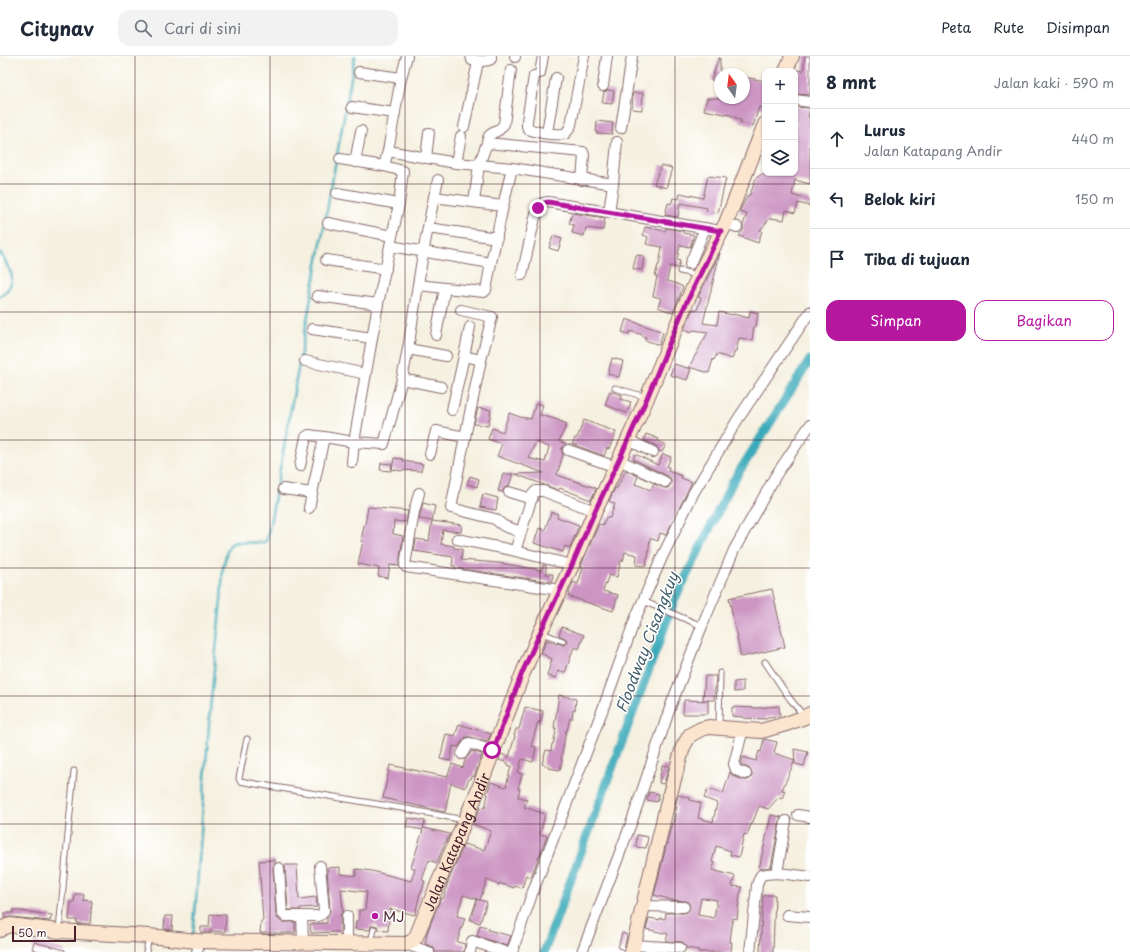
<!DOCTYPE html>
<html lang="id">
<meta charset="utf-8">
<style>
:root{--surface:#fff;--page:#f2f2f3;--text:#1f2937;--muted:#747a83;--line:#e0e1e3;--accent:#b5179e}
body{margin:0;font-family:"Playpen Sans",sans-serif;background:var(--page);color:var(--text)}
.controls{position:absolute;right:12px;top:12px;display:grid;overflow:hidden;border-radius:8px;box-shadow:0 1px 3px #0004}
.controls button{width:36px;height:36px;display:grid;place-items:center;padding:0;border:0;border-bottom:1px solid var(--line);background:var(--surface);color:var(--text);font:20px sans-serif}
.compass{position:absolute;left:714px;top:12px;width:36px;height:36px;border-radius:50%;background:var(--surface);box-shadow:0 1px 3px #0004;rotate:346deg}
.scale{position:absolute;left:12px;bottom:10px;width:64px;box-sizing:border-box;padding-left:4px;border:2px solid #4a1f2b;border-top:0;font-size:11px;line-height:14px;white-space:nowrap;color:#4a1f2b;-webkit-text-stroke:3px #fff;paint-order:stroke}
.stop{position:absolute;width:12px;height:12px;margin:-9px;border:3px solid #b5179e;border-radius:50%;background:#fff}
.stop.end{background:#b5179e;border-color:#fff;box-shadow:0 1px 4px #0008}
.list{margin:0;padding:0;list-style:none}
h2{display:flex;justify-content:space-between;align-items:center;height:52px;margin:0;padding:0 16px;font-size:17px}
h2 small{font-size:13px;font-weight:400;color:var(--muted)}
.list li{display:grid;grid-template-columns:26px 1fr auto;gap:12px;align-items:center;box-sizing:border-box;height:60px;padding:0 16px;border-top:1px solid var(--line)}
.list b{display:block;font-size:15px;white-space:nowrap}
.list p{margin:0;font-size:13px;white-space:nowrap;color:var(--muted)}
.list em{font-size:13px;font-style:normal;color:var(--muted)}
.actions{display:flex;gap:8px;padding:12px 16px}
.actions a{flex:1;padding:9px 0;border:1px solid var(--accent);border-radius:12px;text-align:center;font-size:14px;color:var(--accent)}
.actions .main{background:var(--accent);color:#fff}
.icon{flex:none;width:22px;height:22px;fill:none;stroke:currentColor;stroke-width:2;stroke-linecap:round;stroke-linejoin:round}
.map{position:relative;flex:none;width:810px;height:896px;overflow:hidden}
header{display:flex;align-items:center;gap:24px;box-sizing:border-box;height:56px;padding:0 20px;background:var(--surface);border-bottom:1px solid var(--line)}
header strong{font-size:19px}
nav{display:flex;gap:22px;margin-inline-start:auto;font-size:14px}
.search{width:280px;height:36px;background:var(--page);display:flex;align-items:center;gap:10px;box-sizing:border-box;padding:0 14px;border-radius:12px;color:var(--muted);font-size:15px}
main{display:flex}
aside{flex:1;background:var(--surface)}
.map>svg:first-child{display:block}
</style>
<header>
<strong>Citynav</strong>
<div class="search"><svg class="icon" aria-label="search" viewBox="0 0 24 24"><circle cx="10" cy="10" r="6"/><path d="M15 15l6 6"/></svg>Cari di sini</div>
<nav><a>Peta</a><a>Rute</a><a>Disimpan</a></nav>
</header>
<main>
<div class="map">
<svg width="810" height="896" viewBox="0 0 810 896">
<rect width="100%" height="100%" fill="#fff"/>
<filter id="ink" filterUnits="userSpaceOnUse"><feTurbulence type="fractalNoise" baseFrequency=".025" numOctaves="2"/><feDisplacementMap in="SourceGraphic" scale="8" xChannelSelector="R" yChannelSelector="G"/><feConvolveMatrix kernelMatrix="1 2 1 2 8 2 1 2 1" color-interpolation-filters="sRGB"/></filter>
<filter id="wash" filterUnits="userSpaceOnUse"><feTurbulence type="fractalNoise" baseFrequency=".012" numOctaves="4" result="noise"/><feDisplacementMap in="SourceGraphic" scale="16" xChannelSelector="R" yChannelSelector="G"/><feGaussianBlur stdDeviation="0.9" result="paint"/><feColorMatrix in="noise" values="0 0 0 0 0 0 0 0 0 0 0 0 0 0 0 0 0 1.4 0 .05"/><feComposite in="paint" operator="in"/></filter>
<g filter="url(#wash)">
<rect width="100%" height="100%" fill="#f5f0df"/>
<g fill="none" stroke-linecap="round" stroke-linejoin="round">
<!-- stream -->
<g stroke="#3baaba" stroke-width="2.5">
<path d="M0 197C10 213 21 227 0 240"/>
<polyline points="193,880 196,845 210,654 221,544 223,512 227,495 230,489 235,486 262,487 267,484 355,0"/>
<polyline points="191,896 192,889"/>
</g>
<!-- canal -->
<polyline stroke="#3baaba" stroke-width="9" points="544,896 675,543 732,427 810,304"/>
</g>
<g id="blocks">
<!-- building -->
<g fill="#cc95c3" fill-rule="evenodd">
<polygon points="805,0 810,0 810,39 795,38 795,15 796,14 803,15"/>
<polygon points="719,2 720,2 720,26 711,24"/>
<polygon points="744,21 765,25 765,53 759,51 753,70 740,66 741,64 730,59 704,54 707,42 744,42"/>
<polygon points="608,34 614,35 612,48 602,47 604,36"/>
<polygon points="633,37 643,37 642,54 632,53"/>
<polygon points="795,51 810,52 808,61 810,62 810,128 795,124 792,139 810,144 810,150 798,147 795,157 786,154 784,164 770,162 760,174 762,175 758,187 739,180 743,174 743,169 747,158 739,156 748,139 750,139 756,122 762,118 770,120 771,117 795,117 795,72 797,66 795,66"/>
<polygon points="597,65 613,67 612,78 596,77"/>
<polygon points="661,109 672,112 666,132 654,128"/>
<polygon points="708,120 726,122 718,157 706,155 707,152 680,147 678,161 665,159 668,147 671,148 673,142 679,143 680,137 703,142"/>
<polygon points="572,157 605,162 603,174 586,172 584,180 572,177 574,169 569,168"/>
<polygon points="645,171 665,175 666,172 683,175 683,177 694,179 690,191 680,189 677,204 680,205 678,212 670,210 667,225 675,227 683,231 673,257 658,251 661,242 653,240 657,221 655,220 658,209 659,209 662,191 646,188 648,181 643,179"/>
<polygon points="553,180 562,183 558,195 549,192"/>
<polygon points="720,197 703,267 717,269 719,256 733,259 733,258 749,262 750,255 758,257 756,270 754,270 752,284 739,282 736,295 735,295 732,303 717,298 714,304 713,303 709,317 689,311 708,276 693,274 692,276 684,273 693,253 697,254 701,242 698,241"/>
<polygon points="636,199 644,200 642,214 633,213"/>
<polygon points="626,263 663,276 659,289 645,284 646,281 642,280 643,279 630,275 629,278 622,276"/>
<polygon points="612,302 623,305 619,321 608,318"/>
<polygon points="674,308 691,313 687,324 670,319"/>
<polygon points="610,335 622,339 621,343 631,346 627,357 605,349"/>
<path d="M536 347 543 349 540 359 555 363 567 368 559 385 566 388 562 392V396L563 398 557 419 596 432 591 444 560 432 559 434H558L515 418 544 417 497 400 502 388 488 383 492 372 503 376 509 357 520 361 531 363ZM536 386 549 391 545 406 528 402Z"/>
<polygon points="478,352 491,354 488,370 474,368"/>
<polygon points="584,364 616,376 609,393 607,392 604,400 572,388 575,382 577,382"/>
<polygon points="646,378 659,383 658,385 666,389 662,396 659,395 656,390 644,384"/>
<polygon points="635,398 658,409 663,398 671,401 667,411 669,411 668,415 682,420 681,422 692,426 666,479 660,477 658,485 650,482 648,502 647,502 646,510 636,509 637,499 625,496 623,505 621,505 617,521 609,519 603,535 618,539 613,555 568,540 573,526 578,528 583,511 581,511 583,505 599,468 603,469 606,461 610,462 615,448 609,445 615,432 617,432 626,414 638,420 635,428 651,434 654,428 665,432 668,432 671,428 671,423 668,420 633,403"/>
<polygon points="394,402 403,403 403,405 423,408 421,415 402,414 401,415 392,413"/>
<polygon points="381,407 392,408 391,415 380,414"/>
<polygon points="503,418 513,418 509,430 504,432 503,436 498,435"/>
<polygon points="470,420 479,423 477,431 467,428"/>
<polygon points="483,438 498,442 496,454 480,451"/>
<polygon points="423,447 435,450 432,465 419,463"/>
<polygon points="368,451 408,455 406,466 394,465 393,478 403,480 399,510 390,509 388,522 378,520 379,512 358,508 363,485 361,485 364,469 365,469"/>
<polygon points="551,456 558,458 557,461 579,469 570,492 565,490 563,496 534,487 539,472 545,474"/>
<polygon points="432,465 462,469 461,476 443,474 441,488 454,490 454,492 462,493 461,504 499,507 541,514 540,517 543,509 546,510 546,518 553,518 552,526 455,512 455,510 452,510 453,501 414,495 416,483 429,485"/>
<polygon points="772,533 785,591 741,601 729,542"/>
<polygon points="562,571 584,579 579,593 574,591 565,617 558,615 556,622 547,620 552,603 541,597 547,584 557,588 557,587 563,589 566,588 567,586 566,583 559,579"/>
<polygon points="705,620 716,620 714,644 703,644"/>
<polygon points="743,625 743,635 734,636 734,626"/>
<polygon points="559,639 576,643 575,654 573,654 572,663 570,662 567,675 566,674 561,704 562,704 560,714 548,712 548,710 542,708 546,694 551,695 552,688 553,688 556,676 555,675 556,672 554,672"/>
<polygon points="684,644 708,645 708,658 683,658"/>
<polygon points="779,650 780,660 767,661 767,663 743,662 743,661 732,660 732,651 757,652"/>
<polygon points="525,651 543,655 541,666 538,666 531,690 536,691 533,706 522,703 518,717 522,718 518,733 520,733 518,741 527,743 524,751 545,758 540,778 547,780 531,821 526,819 522,832 515,830 514,832 499,827 499,829 487,824 480,844 463,839 457,860 465,862 457,886 465,888 464,896 435,896 434,891 425,888 428,874 441,842 443,843 448,826 464,788 484,794 491,775 473,768 481,750 485,752 488,738 487,738 491,726 506,731 511,710 508,709 508,707 499,704 501,698 509,701 515,680 514,680 516,673 519,673"/>
<polygon points="459,668 491,678 488,684 487,684 487,686 471,681 466,681 464,683 458,691 453,690 450,705 440,703 446,678 455,680"/>
<path d="M764 683 777 686 774 697 795 704 782 734 785 735 782 742 779 741 768 753 759 750 753 766H752L747 779 744 778 739 801 730 799 731 795 716 790 712 806 715 807 712 814 735 820 732 830 742 831 741 837H740L737 863 733 862 732 869 730 886H732L731 896H698L699 894 686 892 683 886 666 885 668 878 646 873 649 862 660 864V862L665 863 666 857H684L687 856 690 852 689 848 687 845 669 844V843L654 839 672 767H673L677 751H675L678 739 690 742V744L701 747 698 762 713 766 717 747 704 742 708 733 723 738 730 716 733 720 744 724H747L750 723 752 720V717L749 712 741 709 743 701 756 705 759 695 761 696ZM701 842 704 843V842L717 844 714 862 698 859Z"/>
<polygon points="794,693 808,696 804,710 795,708"/>
<polygon points="472,695 482,698 474,721 472,720 471,723 469,723 465,732 451,727 445,756 383,742 390,709 447,721 452,708 463,712 465,704"/>
<polygon points="662,709 669,710 664,728 659,727"/>
<polygon points="649,736 659,738 657,746 647,744"/>
<polygon points="771,759 781,761 780,764 771,811 759,813"/>
<polygon points="408,762 425,765 423,773 424,772 450,778 446,786 445,786 437,807 429,804 422,824 425,825 421,837 420,837 415,859 390,853 388,875 378,874 378,871 375,869 371,870 370,874 355,873 356,865 359,865 359,854 365,854 367,836 341,833 343,855 340,860 340,876 311,877 310,868 327,867 327,862 330,855 327,812 340,811 340,818 356,820 356,813 372,815 411,825 415,813 411,811 423,774 406,771"/>
<polygon points="637,779 648,781 646,792 636,791"/>
<polygon points="275,804 275,807 273,812 276,858 277,862 282,866 295,866 295,877 260,877 261,865 263,865 259,805"/>
<polygon points="285,809 297,809 299,843 316,841 317,851 300,852 300,854 288,854"/>
<polygon points="75,838 84,838 83,844 92,845 90,868 77,867 77,864 69,864 71,846 74,846"/>
<polygon points="763,839 775,839 773,896 760,896"/>
<polygon points="477,843 487,846 480,867 470,864"/>
<polygon points="13,854 52,859 50,865 11,861 4,862 4,857 13,857"/>
<polygon points="210,858 226,859 225,876 210,875 210,877 201,877 201,871 209,871"/>
<polygon points="165,860 173,860 172,874 164,873"/>
<polygon points="480,869 489,872 488,874 511,880 507,890 477,880"/>
<polygon points="622,877 627,879 624,894 618,892"/>
<polygon points="34,886 65,894 65,896 43,896 32,893"/>
</g>
</g>
</g>
<g filter="url(#ink)">
<use href="#blocks" fill-opacity="0" stroke="#86686a" stroke-width="1"/>
<g fill="none" stroke-linecap="round" stroke-linejoin="round">
<!-- lane casing -->
<g stroke="#86686a" stroke-width="7">
<g id="lane">
<polyline points="680,215 698,219"/>
<polyline points="615,332 646,341"/>
<polyline points="643,545 702,570"/>
<polyline points="542,577 563,585"/>
<polyline points="765,606 790,643 804,660"/>
<polyline points="719,671 720,617"/>
<polyline points="247,683 239,722 240,725 256,728 407,753 464,764"/>
<polyline points="59,874 74,715"/>
<polyline points="371,886 374,873"/>
<polyline points="146,896 149,881"/>
</g>
</g>
<!-- street casing -->
<g stroke="#86686a" stroke-width="12">
<g id="street">
<path d="M471 0 472 4C478 5 486 6 491 3V0"/>
<polyline points="515,1 515,0"/>
<polyline points="359,16 401,22"/>
<polyline points="540,17 543,0"/>
<path d="M534 20 527 65V70L528 73C539 77 554 79 565 78L569 73 571 69 584 0"/>
<polyline points="603,30 607,0"/>
<polyline points="795,44 810,46"/>
<polyline points="352,51 395,57"/>
<polyline points="464,71 478,6"/>
<polyline points="621,72 632,0"/>
<polyline points="547,77 556,22"/>
<path d="M487 87C488 79 490 78 497 75 500 74 502 70 504 68L511 14"/>
<polyline points="388,95 401,22 407,0"/>
<polyline points="426,102 429,77"/>
<polyline points="340,103 384,110 403,115 399,148 390,190"/>
<polyline points="355,106 361,75"/>
<polyline points="456,107 461,80"/>
<polyline points="384,110 388,95 456,107 512,112 613,128"/>
<polyline points="337,137 399,148"/>
<polyline points="434,141 438,124"/>
<polyline points="474,146 479,109 487,87 583,96 584,99 582,124"/>
<polyline points="609,156 613,128 617,86"/>
<polyline points="328,167 392,180"/>
<polyline points="726,167 737,171"/>
<polyline points="428,172 497,182"/>
<polyline points="326,204 386,213"/>
<polyline points="690,208 705,172"/>
<polyline points="522,219 536,157 540,149 543,147 548,146 721,175"/>
<polyline points="418,229 445,232"/>
<polyline points="317,240 378,248"/>
<polyline points="461,254 492,261 481,304 465,381 451,452 495,463 504,470 521,476"/>
<polyline points="470,271 464,300 481,304"/>
<polyline points="312,273 372,282"/>
<polyline points="436,279 445,232 484,236 486,234 491,207"/>
<polyline points="446,300 408,293 423,197 434,141 503,150"/>
<polyline points="305,305 366,318"/>
<polyline points="402,323 441,331"/>
<polyline points="452,354 464,300"/>
<polyline points="628,384 653,396"/>
<polyline points="568,394 616,411"/>
<polyline points="430,398 436,375 465,381"/>
<polyline points="619,404 665,426"/>
<polyline points="352,406 354,386 384,388 402,323 408,293"/>
<polyline points="300,410 306,381 309,379 324,381"/>
<polyline points="283,433 312,437"/>
<polyline points="509,436 532,443"/>
<polyline points="419,437 414,456 405,509 406,511 560,534"/>
<polyline points="309,452 324,381 354,386 378,248 390,190 491,207 503,150 512,112"/>
<polyline points="457,483 507,493 572,509"/>
<polyline points="517,489 533,438 536,435 543,435 595,455"/>
<polyline points="743,673 734,708 736,714 746,718"/>
<polyline points="462,698 465,693 469,687 493,695"/>
<polyline points="798,759 810,761"/>
<polyline points="279,812 282,857 285,860 302,860 303,886"/>
<polyline points="777,817 786,765"/>
<polyline points="643,850 684,851"/>
<polyline points="787,859 810,861"/>
<polyline points="302,860 318,860 322,858 324,855 320,810"/>
<polyline points="347,860 347,886"/>
<polyline points="405,888 429,896"/>
<polyline points="634,889 680,892"/>
<polyline points="197,896 200,885"/>
<polyline points="470,896 472,885 505,896"/>
<polyline points="512,896 532,838 604,650 636,561 663,499 694,436 738,363 810,256"/>
<polyline points="582,896 632,765 671,649 702,570 734,494 776,419 810,369"/>
<path d="M750 896 757 829 759 823 761 819C776 815 794 819 810 821"/>
</g>
</g>
<!-- secondary casing -->
<g stroke="#86686a" stroke-width="16">
<g id="secondary">
<polyline points="786,15 792,0"/>
<path id="s1" d="M0 874 2 872 10 869 59 875 149 880 197 885 405 888C411 887 413 885 416 881L439 825 479 732 523 617 540 577 572 509 595 455 619 404 647 342 683 254 699 219 726 167 765 68"/>
<polyline points="632,896 668,745 683,691 690,679 701,673 709,671 761,675 786,668 805,661 810,658"/>
</g>
</g>
<!-- lane -->
<use href="#lane" stroke="#fff" stroke-width="5"/>
<!-- street -->
<use href="#street" stroke="#fff" stroke-width="10"/>
<!-- secondary -->
<use href="#secondary" stroke="#fbe5cf" stroke-width="14"/>
</g>
</g>
<g fill="none" stroke-linecap="round" stroke-linejoin="round" filter="url(#ink)">
<!-- route -->
<path stroke="#b5179e" stroke-width="5" d="M492 694 493 695 522 617 540 577 572 509 595 455 619 404 647 342 683 254 721 175 548 146C543 147 540 148 538 152"/>
</g>
<!-- grid -->
<path fill="none" stroke="#4a1f2b" stroke-width="1" stroke-opacity="0.55" d="M135 0V896M270 0V896M405 0V896M540 0V896M675 0V896M0 128H810M0 256H810M0 384H810M0 512H810M0 640H810M0 768H810"/>
<!-- markers -->
<circle fill="#b5179e" stroke="#fff" stroke-width="1.5" cx="375" cy="860" r="4"/>
<g text-anchor="middle" dominant-baseline="central" stroke-width="3" stroke-linejoin="round" paint-order="stroke">
<!-- street labels -->
<g font-size="14" fill="#4a1f2b" stroke="#fff">
<text stroke="none"><textPath href="#s1" startOffset="524">Jalan Katapang Andir</textPath></text>
</g>
<!-- poi labels -->
<g font-size="14" fill="#4a1f2b" stroke="#fff" text-anchor="start">
<text x="383" y="860">MJ</text>
</g>
<!-- water labels -->
<g font-size="15" font-style="italic" fill="#435e6b" stroke="#fff">
<text transform="translate(646 586) rotate(-69)">Floodway Cisangkuy</text>
</g>
</g>
</svg>
<div class="controls">
<button>+</button>
<button>−</button>
<button><svg class="icon" aria-label="layers" viewBox="0 0 24 24"><path d="M12 4l9 5-9 5-9-5zM3 14l9 5 9-5"/></svg></button>
</div>
<svg class="compass" viewBox="-18 -18 36 36"><path d="M0-13l5 13h-10z" fill="#e53935"/><path d="M0 13l5-13h-10z" fill="#747a83"/></svg>
<div class="scale">50 m</div>
<div class="stop" style="left:492px;top:694px"></div>
<div class="stop end" style="left:538px;top:152px"></div>
</div>
<aside>
<h2>8 mnt<small>Jalan kaki · 590 m</small></h2>
<ul class="list">
<li><svg class="icon" aria-label="ahead" viewBox="0 0 24 24"><path d="M12 20V5M6 11l6-6 6 6"/></svg><div><b>Lurus</b><p>Jalan Katapang Andir</p></div><em>440 m</em></li>
<li><svg class="icon" aria-label="left" viewBox="0 0 24 24"><path d="M17 20v-9H6M10 6l-5 5 5 5"/></svg><div><b>Belok kiri</b></div><em>150 m</em></li>
<li><svg class="icon" aria-label="arrive" viewBox="0 0 24 24"><path d="M6 21V4h12l-3 4 3 4H6"/></svg><div><b>Tiba di tujuan</b></div></li>
</ul>
<div class="actions"><a class="main">Simpan</a><a>Bagikan</a></div>
</aside>
</main>
